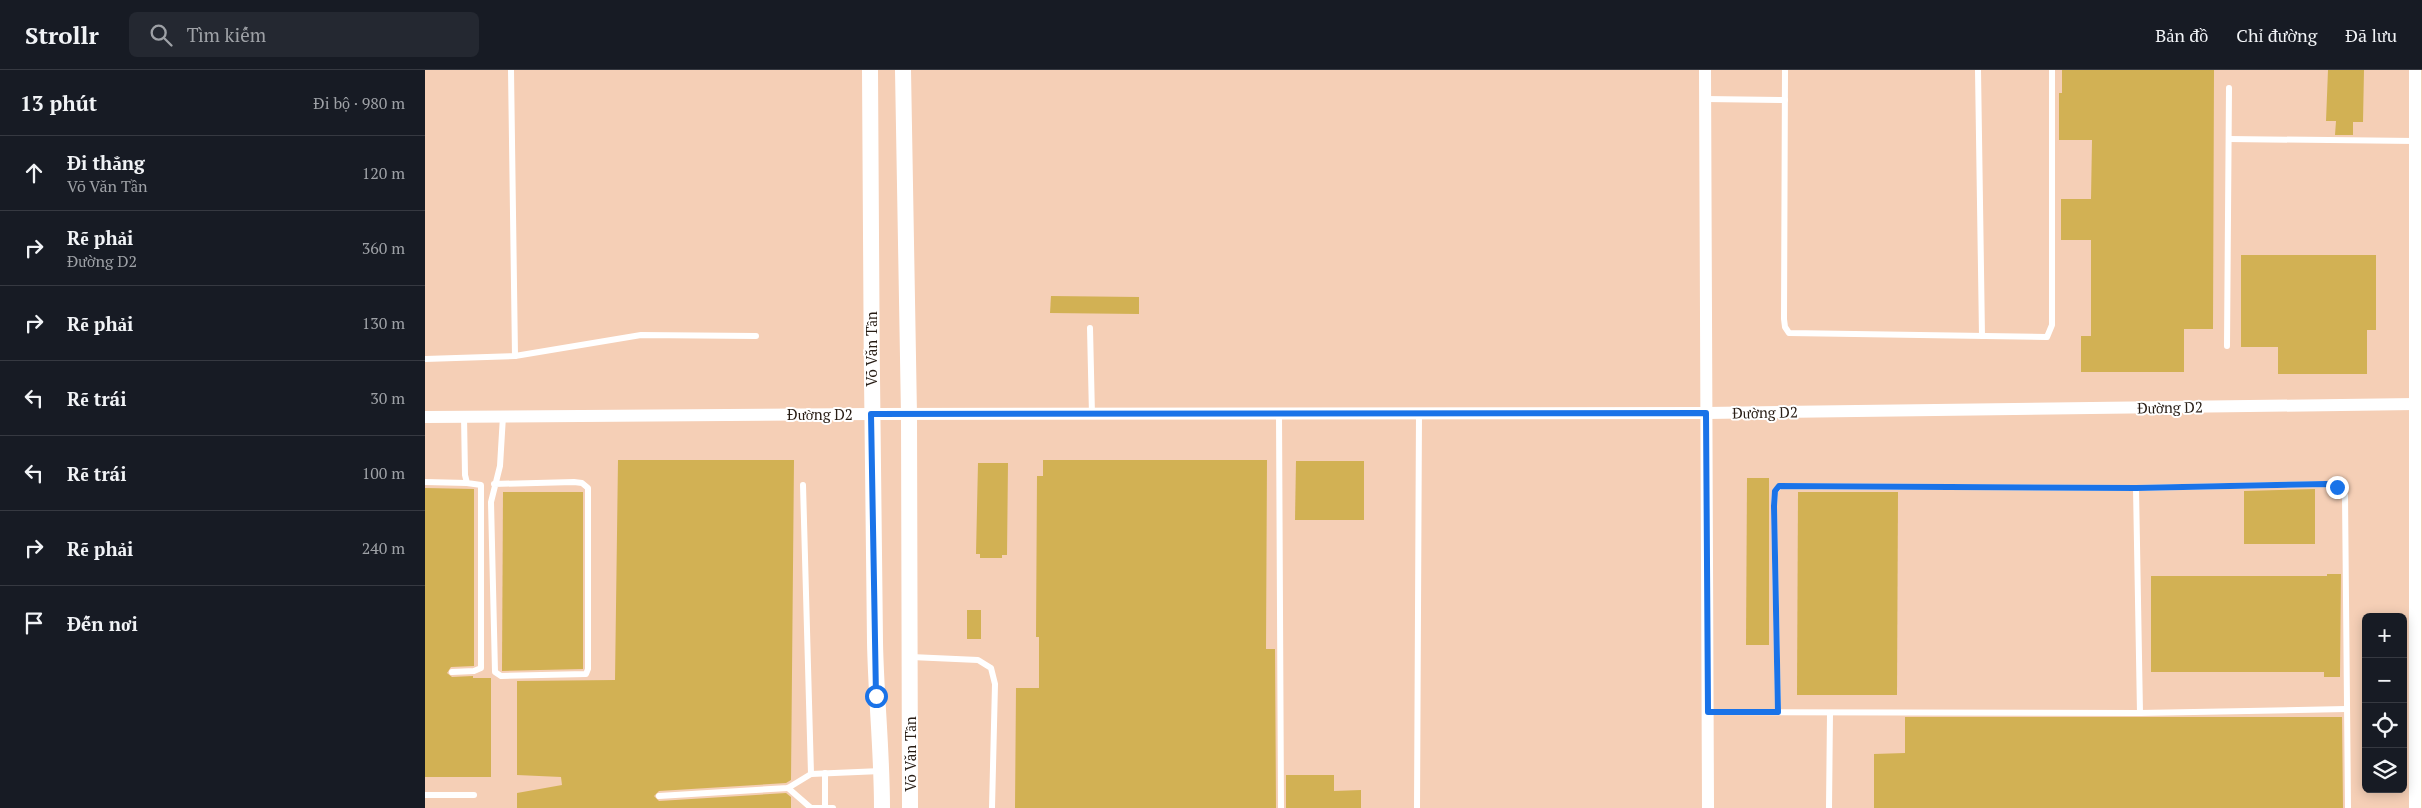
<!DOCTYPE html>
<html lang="vi">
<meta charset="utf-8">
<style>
:root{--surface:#171b24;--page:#242831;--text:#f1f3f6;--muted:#9ea1a6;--line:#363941}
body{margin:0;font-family:"PT Serif",serif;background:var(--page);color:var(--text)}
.controls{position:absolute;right:15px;bottom:15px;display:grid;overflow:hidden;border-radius:8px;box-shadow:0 2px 12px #0003}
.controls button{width:45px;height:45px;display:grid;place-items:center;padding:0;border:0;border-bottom:1px solid var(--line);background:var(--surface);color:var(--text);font:25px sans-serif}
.stop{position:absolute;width:15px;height:15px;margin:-11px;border:4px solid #1a73e8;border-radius:50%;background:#fff}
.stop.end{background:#1a73e8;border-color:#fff;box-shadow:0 1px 5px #0008}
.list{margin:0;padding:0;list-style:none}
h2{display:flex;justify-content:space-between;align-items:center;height:65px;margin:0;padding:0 20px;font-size:21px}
h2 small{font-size:16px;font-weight:400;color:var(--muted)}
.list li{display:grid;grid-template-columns:32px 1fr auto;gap:15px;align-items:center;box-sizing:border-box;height:75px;padding:0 20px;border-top:1px solid var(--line)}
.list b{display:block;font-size:19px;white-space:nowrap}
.list p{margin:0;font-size:16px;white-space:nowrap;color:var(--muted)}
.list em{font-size:16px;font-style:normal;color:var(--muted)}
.icon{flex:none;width:28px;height:28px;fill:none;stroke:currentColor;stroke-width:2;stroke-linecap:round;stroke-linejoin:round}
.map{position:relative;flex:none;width:1997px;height:738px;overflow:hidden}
header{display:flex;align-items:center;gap:30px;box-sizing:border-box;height:70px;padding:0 25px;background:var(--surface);border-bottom:1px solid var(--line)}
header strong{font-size:24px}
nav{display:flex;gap:28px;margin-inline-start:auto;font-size:18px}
.search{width:350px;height:45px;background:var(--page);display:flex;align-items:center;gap:12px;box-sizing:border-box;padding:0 18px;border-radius:8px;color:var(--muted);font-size:19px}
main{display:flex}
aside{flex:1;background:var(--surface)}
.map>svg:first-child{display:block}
</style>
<header>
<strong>Strollr</strong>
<div class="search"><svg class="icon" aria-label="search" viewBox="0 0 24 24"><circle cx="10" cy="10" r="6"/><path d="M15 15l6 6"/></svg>Tìm kiếm</div>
<nav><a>Bản đồ</a><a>Chỉ đường</a><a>Đã lưu</a></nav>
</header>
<main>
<aside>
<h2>13 phút<small>Đi bộ · 980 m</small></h2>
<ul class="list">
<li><svg class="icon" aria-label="ahead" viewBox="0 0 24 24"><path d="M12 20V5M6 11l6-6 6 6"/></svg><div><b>Đi thẳng</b><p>Võ Văn Tần</p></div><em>120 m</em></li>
<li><svg class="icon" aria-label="right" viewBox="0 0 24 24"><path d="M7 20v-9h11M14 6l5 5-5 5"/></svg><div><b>Rẽ phải</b><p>Đường D2</p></div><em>360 m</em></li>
<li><svg class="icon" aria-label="right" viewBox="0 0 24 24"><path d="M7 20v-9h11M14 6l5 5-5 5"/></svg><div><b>Rẽ phải</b></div><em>130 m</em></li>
<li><svg class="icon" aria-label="left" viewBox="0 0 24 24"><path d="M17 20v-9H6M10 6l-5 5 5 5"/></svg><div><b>Rẽ trái</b></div><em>30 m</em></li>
<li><svg class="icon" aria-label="left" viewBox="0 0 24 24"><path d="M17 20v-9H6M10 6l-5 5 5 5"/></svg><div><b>Rẽ trái</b></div><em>100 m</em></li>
<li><svg class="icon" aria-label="right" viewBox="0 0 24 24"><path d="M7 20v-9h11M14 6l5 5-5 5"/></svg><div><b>Rẽ phải</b></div><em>240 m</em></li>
<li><svg class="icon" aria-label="arrive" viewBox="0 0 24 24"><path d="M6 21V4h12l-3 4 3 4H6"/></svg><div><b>Đến nơi</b></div></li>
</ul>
</aside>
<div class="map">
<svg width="1997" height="738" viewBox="0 0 1997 738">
<rect width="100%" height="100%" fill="#fbdcc7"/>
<!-- built -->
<path fill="#f5cfb6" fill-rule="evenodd" d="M0 0H1997V738H0ZM1941 547H1978V719H1941Z"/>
<!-- building -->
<g fill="#d2b154">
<polygon points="1637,0 1789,0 1788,259 1759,259 1759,302 1656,302 1656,266 1666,266 1666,170 1636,170 1636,129 1666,129 1667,70 1634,70 1634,23 1637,23"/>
<polygon points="1903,0 1939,0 1938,52 1928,52 1928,65 1910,65 1911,51 1901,51"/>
<polygon points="1816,185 1951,185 1951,260 1942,260 1942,304 1853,304 1853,277 1816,277"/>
<polygon points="626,226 714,227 714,244 625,243"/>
<polygon points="193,390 369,390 366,710 361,713 234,721 229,726 234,731 361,723 366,727 366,738 92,738 92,723 137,715 136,707 92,705 92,611 190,610"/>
<polygon points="618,390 842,390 841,579 850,579 851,738 590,738 591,618 614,618 614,567 611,567 612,406 618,406"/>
<polygon points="871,391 939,391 939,450 870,450"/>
<polygon points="553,393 583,393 582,485 577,485 577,488 555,488 555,484 551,484"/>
<polygon points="1322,408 1344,408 1344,575 1321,575"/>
<polygon points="0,418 49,419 49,596 26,597 22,603 27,607 48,606 48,608 66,608 66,707 0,707"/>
<polygon points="1890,419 1890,474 1819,474 1819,421"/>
<polygon points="78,422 158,422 158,599 77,601"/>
<polygon points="1373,422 1473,422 1472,625 1372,625"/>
<polygon points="1902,504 1916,504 1915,607 1899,607 1899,602 1726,602 1726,506 1902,506"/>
<rect x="542" y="540" width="14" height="29"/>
<polygon points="1480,647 1917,647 1918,738 1449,738 1449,684 1480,683"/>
<polygon points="861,705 909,705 909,721 936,720 936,738 861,738"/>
</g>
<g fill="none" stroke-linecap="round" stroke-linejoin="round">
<!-- service -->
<g stroke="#fff" stroke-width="6">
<polyline points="86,0 90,286"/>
<polyline points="1360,0 1359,249 1360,257 1364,263 1622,267 1627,255 1627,0"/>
<polyline points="1553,0 1557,266"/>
<polyline points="1281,29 1360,30"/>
<polyline points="1804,69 1990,71"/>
<polyline points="665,258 667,345"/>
<polyline points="1802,276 1804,18"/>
<polyline points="0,289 90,286 216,265 331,266"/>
<polyline points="854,344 856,738"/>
<polyline points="0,412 42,413"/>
<polyline points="69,414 149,412 157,413 163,418 163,599 161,604 76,606 70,602 66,432 75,396 78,346"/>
<polyline points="378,415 386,704"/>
<polyline points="1711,418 1715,643"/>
<polyline points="486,587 553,590 566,598 570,614 567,738"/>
<polyline points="27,602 49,601 56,598 56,415 42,413 40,405 39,346"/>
<polyline points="1283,642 1715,643 1921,639"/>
<polyline points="1353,642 1349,436 1350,421 1355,416 1711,418 1901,414 1912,417 1920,425 1923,738"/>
<polyline points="400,703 400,738"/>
<polyline points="363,718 386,738 408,738"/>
<polyline points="0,725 49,725"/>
<polyline points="234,726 363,718 386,704 456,701"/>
<polyline points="992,738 994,344"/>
<polyline points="1404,738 1405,643"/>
</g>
<!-- minor -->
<g stroke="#fff" stroke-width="12">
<polyline points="1280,0 1283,738"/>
<polyline points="1990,0 1990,738"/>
<polyline points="0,347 446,344 1281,343 1990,334"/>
</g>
<!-- tertiary -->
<g stroke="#fff" stroke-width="16">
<path d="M445 0C446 191 447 381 450 572 451 627 457 682 457 738"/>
<polyline points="478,0 484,345 485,738"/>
</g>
</g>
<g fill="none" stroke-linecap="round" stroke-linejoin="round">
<!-- route -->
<polyline stroke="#1a73e8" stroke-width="6" points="451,626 446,344 1281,343 1283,642 1353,642 1349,436 1350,421 1354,416 1711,418 1901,414 1912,417"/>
</g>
<g text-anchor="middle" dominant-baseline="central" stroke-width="4" stroke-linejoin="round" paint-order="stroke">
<!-- street labels -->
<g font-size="15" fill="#271c14" stroke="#fff">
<text transform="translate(446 279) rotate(-90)">Võ Văn Tần</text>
<text transform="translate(1745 337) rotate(-1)">Đường D2</text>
<text transform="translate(1340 342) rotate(-1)">Đường D2</text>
<text x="395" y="344">Đường D2</text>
<text transform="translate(485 684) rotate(-90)">Võ Văn Tần</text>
</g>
</g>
</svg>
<div class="controls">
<button>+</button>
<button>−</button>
<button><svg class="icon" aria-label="locate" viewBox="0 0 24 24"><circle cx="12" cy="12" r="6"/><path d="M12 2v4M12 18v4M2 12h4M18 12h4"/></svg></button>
<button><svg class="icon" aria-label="layers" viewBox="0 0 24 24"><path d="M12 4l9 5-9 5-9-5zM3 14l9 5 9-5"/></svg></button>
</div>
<div class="stop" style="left:451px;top:626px"></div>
<div class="stop end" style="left:1912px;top:417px"></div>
</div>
</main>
